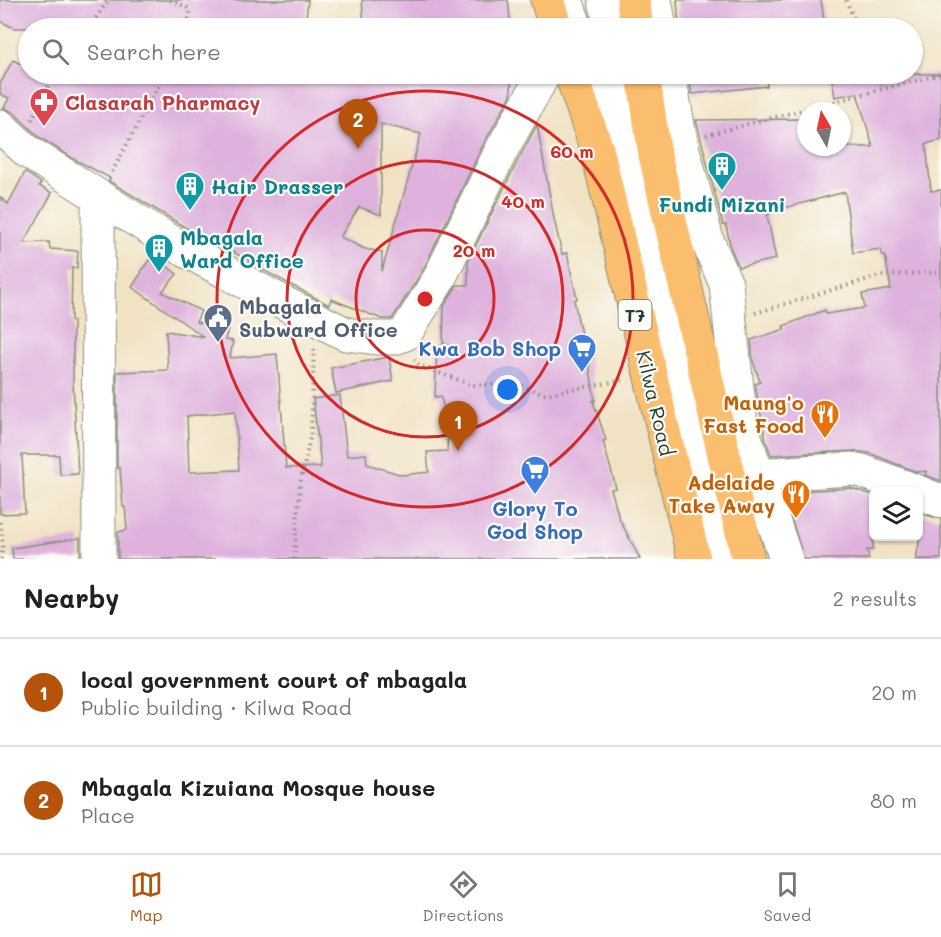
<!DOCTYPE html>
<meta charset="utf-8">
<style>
:root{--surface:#fff;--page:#f6f6f6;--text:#222;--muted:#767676;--line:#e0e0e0;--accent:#b45309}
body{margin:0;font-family:Mali,sans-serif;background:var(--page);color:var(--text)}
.controls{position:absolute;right:18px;bottom:18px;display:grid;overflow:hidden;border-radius:9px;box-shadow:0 2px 4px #0004}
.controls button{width:54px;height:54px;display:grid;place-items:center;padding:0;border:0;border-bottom:2px solid var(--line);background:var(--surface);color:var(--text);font:30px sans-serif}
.compass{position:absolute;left:797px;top:102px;width:54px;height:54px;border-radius:50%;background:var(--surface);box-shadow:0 2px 4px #0004;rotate:351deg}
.you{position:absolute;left:508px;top:390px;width:21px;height:21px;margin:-15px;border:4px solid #fff;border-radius:50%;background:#1a73e8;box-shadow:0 0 0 9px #1a73e833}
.badge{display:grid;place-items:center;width:39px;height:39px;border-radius:50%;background:var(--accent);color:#fff;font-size:20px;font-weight:700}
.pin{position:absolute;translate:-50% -50px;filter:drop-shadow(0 2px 3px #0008)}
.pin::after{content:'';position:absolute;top:32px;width:21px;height:18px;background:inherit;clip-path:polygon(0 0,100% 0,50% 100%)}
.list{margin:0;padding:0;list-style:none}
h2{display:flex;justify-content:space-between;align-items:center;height:78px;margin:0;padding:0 24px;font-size:26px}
h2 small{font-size:20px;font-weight:400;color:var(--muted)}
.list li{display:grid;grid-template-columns:39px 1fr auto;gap:18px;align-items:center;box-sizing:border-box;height:108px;padding:0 24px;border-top:2px solid var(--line)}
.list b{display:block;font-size:22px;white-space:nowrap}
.list p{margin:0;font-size:20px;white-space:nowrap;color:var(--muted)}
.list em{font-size:20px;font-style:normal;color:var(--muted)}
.icon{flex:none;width:33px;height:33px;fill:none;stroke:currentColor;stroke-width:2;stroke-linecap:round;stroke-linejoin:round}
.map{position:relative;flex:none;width:941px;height:559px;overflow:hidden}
.search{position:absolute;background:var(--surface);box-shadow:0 2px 4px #0004;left:18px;right:18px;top:18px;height:66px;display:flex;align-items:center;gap:15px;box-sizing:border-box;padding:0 21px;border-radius:33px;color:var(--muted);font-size:22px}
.sheet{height:294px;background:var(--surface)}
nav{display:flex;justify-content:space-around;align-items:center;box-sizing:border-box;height:84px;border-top:2px solid var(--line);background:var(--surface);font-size:16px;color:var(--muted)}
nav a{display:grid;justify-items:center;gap:3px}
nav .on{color:var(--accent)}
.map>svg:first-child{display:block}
</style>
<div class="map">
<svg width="941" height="559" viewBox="0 0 941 559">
<rect width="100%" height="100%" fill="#fdfcf7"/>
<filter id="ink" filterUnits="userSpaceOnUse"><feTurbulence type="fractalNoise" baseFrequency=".0167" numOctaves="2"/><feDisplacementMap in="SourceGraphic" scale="12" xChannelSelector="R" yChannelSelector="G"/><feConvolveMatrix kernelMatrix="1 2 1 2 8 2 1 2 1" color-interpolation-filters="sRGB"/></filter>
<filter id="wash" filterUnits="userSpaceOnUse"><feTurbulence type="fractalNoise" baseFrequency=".008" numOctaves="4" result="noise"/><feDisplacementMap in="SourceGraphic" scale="24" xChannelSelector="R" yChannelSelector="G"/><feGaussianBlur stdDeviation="1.35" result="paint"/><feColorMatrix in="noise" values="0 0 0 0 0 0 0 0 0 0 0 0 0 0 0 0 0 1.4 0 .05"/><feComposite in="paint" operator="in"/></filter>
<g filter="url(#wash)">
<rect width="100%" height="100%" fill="#f1e2c4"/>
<g id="blocks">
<!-- building -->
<g fill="#deb2dd" fill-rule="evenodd">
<polygon points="0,0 308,0 305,28 14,28 0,21"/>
<polygon points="362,0 508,0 511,28 364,28"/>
<polygon points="677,0 821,0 825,28 679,28"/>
<path d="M13 60 28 68V74H511V95L484 143 423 270 392 319H382L331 299 329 305 248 262 249 260 196 234 109 181 110 178 74 159 39 137 13 112 4 108 9 98 0 94V84ZM381 124 421 134 382 271V252L365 249 340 237 359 207 381 215Z"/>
<polygon points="688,74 766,74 767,86 692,94"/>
<polygon points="831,74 941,74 941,140 926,144 931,191 941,190 941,481 925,475 926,471 917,472 869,453 854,451 771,455 766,441 755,384 760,382 753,361 751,340 785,329 783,326 825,310 826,314 865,308 862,294 891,289 885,255 882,255 881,249 853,253 845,192 769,212 769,215 767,215 776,259 739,267 731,249 726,225 723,225 696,120 806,119 806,147 873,147 857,93 835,97"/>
<path d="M537 125 554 219 562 254 567 253 577 299 574 300 582 339H585L595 401H593L606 440 603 441 616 488 611 489 619 518 640 559H118V532L127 530 125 507H123L120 468H117V372L168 370 166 331 204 337 132 287 142 272 141 271 153 255 177 274 162 292 201 311 196 322 228 328 225 340 233 341 230 358 277 354 286 468 321 467 313 399 340 395 347 456 366 454 367 464 402 475 429 472 427 452 447 451 448 430 441 396 435 397 437 347 448 345 443 343 444 306 457 285H468V261L518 160ZM235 411 239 470 189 472 187 416Z"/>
<polygon points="25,172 41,183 39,186 52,193 24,243 49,242 50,249 78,251 77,268 72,268 71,321 73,321 73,382 78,474 60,475 59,455 22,455 25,513 0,514 0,197 8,204"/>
<polygon points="389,357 393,381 336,393 331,368"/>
<polygon points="850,488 873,495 873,550 867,550 869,559 804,559 783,492"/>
<polygon points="918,513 941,519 941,559 916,559 919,543"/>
<polygon points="80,538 80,559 13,559 12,548"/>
</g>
</g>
</g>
<g filter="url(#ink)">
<use href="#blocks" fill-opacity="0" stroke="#88907c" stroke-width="1.5"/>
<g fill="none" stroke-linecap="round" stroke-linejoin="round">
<!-- minor casing -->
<g stroke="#88907c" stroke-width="35">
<g id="minor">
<polyline points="566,0 576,28"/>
<polyline points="605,0 611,28"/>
<polyline points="655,0 660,28"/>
<polyline points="592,74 614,136"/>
<polyline points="619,74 629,129 636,190 723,559"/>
<polyline points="669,74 681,142 707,240 726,284 741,425 786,559"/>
<polyline points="0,126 28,152 109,203 181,248 292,307 346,334 377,338 395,338 405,334 439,279 501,151 544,74"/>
<polyline points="98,196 99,559"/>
<polyline points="756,475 851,469 862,471 916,491"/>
<polyline points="918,492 941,501"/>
</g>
</g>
<!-- highway casing -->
<g stroke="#88907c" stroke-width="35">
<g id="highway">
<polyline points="547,0 556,28"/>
<polyline points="633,0 637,28"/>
<polyline points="571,74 597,149 694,559"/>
<polyline points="643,74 655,155 748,559"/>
</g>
</g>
<!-- path -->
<g stroke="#88907c" stroke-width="4" stroke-dasharray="1.5 4.5" stroke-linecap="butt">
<path d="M170 0C189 8 195 7 185 28"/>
<polyline points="846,0 858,28"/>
<polyline points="89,28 108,0"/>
<polyline points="876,74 882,89"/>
<polyline points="32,120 54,74"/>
<polyline points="706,135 941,74"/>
<polyline points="112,172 165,74"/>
<polyline points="755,313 879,276 941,272"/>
<polyline points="414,359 420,366 473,385 515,384 545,394 625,380"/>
<polyline points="0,522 3,544 1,559"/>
<polyline points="294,559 300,485 311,433 314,349"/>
</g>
<!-- minor -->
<use href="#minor" stroke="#fff" stroke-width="33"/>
<!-- highway -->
<use href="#highway" stroke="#fabe6e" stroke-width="33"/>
</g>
</g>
<!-- distance rings -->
<g fill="none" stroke="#d62828" stroke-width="3">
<circle cx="425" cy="299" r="69"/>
<circle cx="425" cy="299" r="138"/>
<circle cx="425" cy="299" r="208"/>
</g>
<!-- icons -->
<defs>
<g id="pharmacy-pin" transform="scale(1.5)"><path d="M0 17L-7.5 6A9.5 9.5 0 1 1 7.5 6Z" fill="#e0444e" stroke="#fdfcf7"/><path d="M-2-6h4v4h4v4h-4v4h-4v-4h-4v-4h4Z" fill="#fff"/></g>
<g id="building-pin" transform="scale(1.5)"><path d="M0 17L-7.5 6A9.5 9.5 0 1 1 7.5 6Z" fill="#0f9aa8" stroke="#fdfcf7"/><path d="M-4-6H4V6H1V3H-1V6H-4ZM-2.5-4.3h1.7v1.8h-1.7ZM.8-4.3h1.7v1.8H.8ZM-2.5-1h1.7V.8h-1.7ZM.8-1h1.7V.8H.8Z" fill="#fff"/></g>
<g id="civic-pin" transform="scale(1.5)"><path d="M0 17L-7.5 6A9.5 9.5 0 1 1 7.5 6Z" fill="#5c6f8a" stroke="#fdfcf7"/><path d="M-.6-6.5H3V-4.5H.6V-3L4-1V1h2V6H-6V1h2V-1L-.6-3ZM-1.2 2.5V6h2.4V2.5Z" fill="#fff"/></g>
<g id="supermarket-pin" transform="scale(1.5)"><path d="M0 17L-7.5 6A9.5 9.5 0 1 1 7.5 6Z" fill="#3f7fe0" stroke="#fdfcf7"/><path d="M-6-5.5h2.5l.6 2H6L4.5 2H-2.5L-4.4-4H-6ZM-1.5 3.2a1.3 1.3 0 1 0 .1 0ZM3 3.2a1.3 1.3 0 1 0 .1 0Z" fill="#fff"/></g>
<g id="restaurant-pin" transform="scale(1.5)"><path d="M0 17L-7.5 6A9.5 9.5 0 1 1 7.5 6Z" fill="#e8710a" stroke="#fdfcf7"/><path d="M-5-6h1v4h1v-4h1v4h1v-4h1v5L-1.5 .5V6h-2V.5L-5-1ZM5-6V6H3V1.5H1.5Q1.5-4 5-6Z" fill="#fff"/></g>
</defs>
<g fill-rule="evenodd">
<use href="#pharmacy-pin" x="44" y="102"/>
<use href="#building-pin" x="722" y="166"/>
<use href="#building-pin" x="190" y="186"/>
<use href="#building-pin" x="159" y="248"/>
<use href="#civic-pin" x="218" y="318"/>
<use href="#supermarket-pin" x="582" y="348"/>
<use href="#restaurant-pin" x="825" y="414"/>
<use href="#supermarket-pin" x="535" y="470"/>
<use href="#restaurant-pin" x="796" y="494"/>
</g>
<g text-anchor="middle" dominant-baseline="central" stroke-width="4.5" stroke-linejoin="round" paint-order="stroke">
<!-- shield labels -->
<rect fill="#fdfcf7" stroke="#62766e" stroke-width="1.5" x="618.5" y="300" width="33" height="30" rx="4.5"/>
<g font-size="18" font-weight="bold" fill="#1f3d34">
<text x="635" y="315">T7</text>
</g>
<!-- health labels -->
<g font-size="20" font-weight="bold" fill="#be3a42" stroke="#fdfcf7" text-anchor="start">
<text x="65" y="102">Clasarah Pharmacy</text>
</g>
<!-- culture labels -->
<g font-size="20" font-weight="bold" fill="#0d838f" stroke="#fdfcf7" text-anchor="start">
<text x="211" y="186">Hair Drasser</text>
<text x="722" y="204" text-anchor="middle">Fundi Mizani</text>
<text x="180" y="237">Mbagala<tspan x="180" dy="23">Ward Office</tspan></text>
</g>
<!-- service labels -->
<g font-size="20" font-weight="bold" fill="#4e5e75" stroke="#fdfcf7" text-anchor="start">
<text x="239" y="306">Mbagala<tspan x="239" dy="23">Subward Office</tspan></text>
</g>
<!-- shop labels -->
<g font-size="20" font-weight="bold" fill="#366cbe" stroke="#fdfcf7" text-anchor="end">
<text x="561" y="348">Kwa Bob Shop</text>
<text x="535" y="508" text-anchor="middle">Glory To<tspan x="535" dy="23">God Shop</tspan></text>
</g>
<!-- food labels -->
<g font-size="20" font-weight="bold" fill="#c56008" stroke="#fdfcf7" text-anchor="end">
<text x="804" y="402">Maung'o<tspan x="804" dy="23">Fast Food</tspan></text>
<text x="775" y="482">Adelaide<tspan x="775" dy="23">Take Away</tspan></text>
</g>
<!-- street labels -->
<g font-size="20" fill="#1f3d34" stroke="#fdfcf7">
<text transform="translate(656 403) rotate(77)">Kilwa Road</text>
</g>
</g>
<circle cx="425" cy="299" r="9" fill="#d62828" stroke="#fdfcf7" stroke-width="3"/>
<g font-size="18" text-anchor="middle" font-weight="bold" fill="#d62828" stroke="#fdfcf7" stroke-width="4.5" stroke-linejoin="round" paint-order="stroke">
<text x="572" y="158">60 m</text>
<text x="523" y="208">40 m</text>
<text x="474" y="257">20 m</text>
</g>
</svg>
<div class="controls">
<button><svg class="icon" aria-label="layers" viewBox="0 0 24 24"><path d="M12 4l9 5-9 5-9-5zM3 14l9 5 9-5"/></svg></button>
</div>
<svg class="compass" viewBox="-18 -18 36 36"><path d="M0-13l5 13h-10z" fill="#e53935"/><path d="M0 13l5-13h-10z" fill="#767676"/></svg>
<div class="you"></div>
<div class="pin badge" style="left:458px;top:451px">1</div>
<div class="pin badge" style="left:358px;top:149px">2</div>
<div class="search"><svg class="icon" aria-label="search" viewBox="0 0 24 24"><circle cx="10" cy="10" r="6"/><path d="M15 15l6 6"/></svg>Search here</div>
</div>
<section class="sheet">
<h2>Nearby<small>2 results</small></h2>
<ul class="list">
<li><span class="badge">1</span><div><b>local government court of mbagala</b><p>Public building · Kilwa Road</p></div><em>20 m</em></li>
<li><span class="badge">2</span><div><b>Mbagala Kizuiana Mosque house</b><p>Place</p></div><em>80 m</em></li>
</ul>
</section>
<nav>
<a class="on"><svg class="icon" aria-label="map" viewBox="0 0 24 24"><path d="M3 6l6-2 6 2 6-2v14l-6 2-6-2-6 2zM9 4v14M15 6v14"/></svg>Map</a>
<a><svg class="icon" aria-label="directions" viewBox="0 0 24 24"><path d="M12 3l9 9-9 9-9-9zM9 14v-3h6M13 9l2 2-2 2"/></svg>Directions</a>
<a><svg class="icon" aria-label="saved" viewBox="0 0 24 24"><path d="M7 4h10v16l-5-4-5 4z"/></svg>Saved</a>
</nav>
